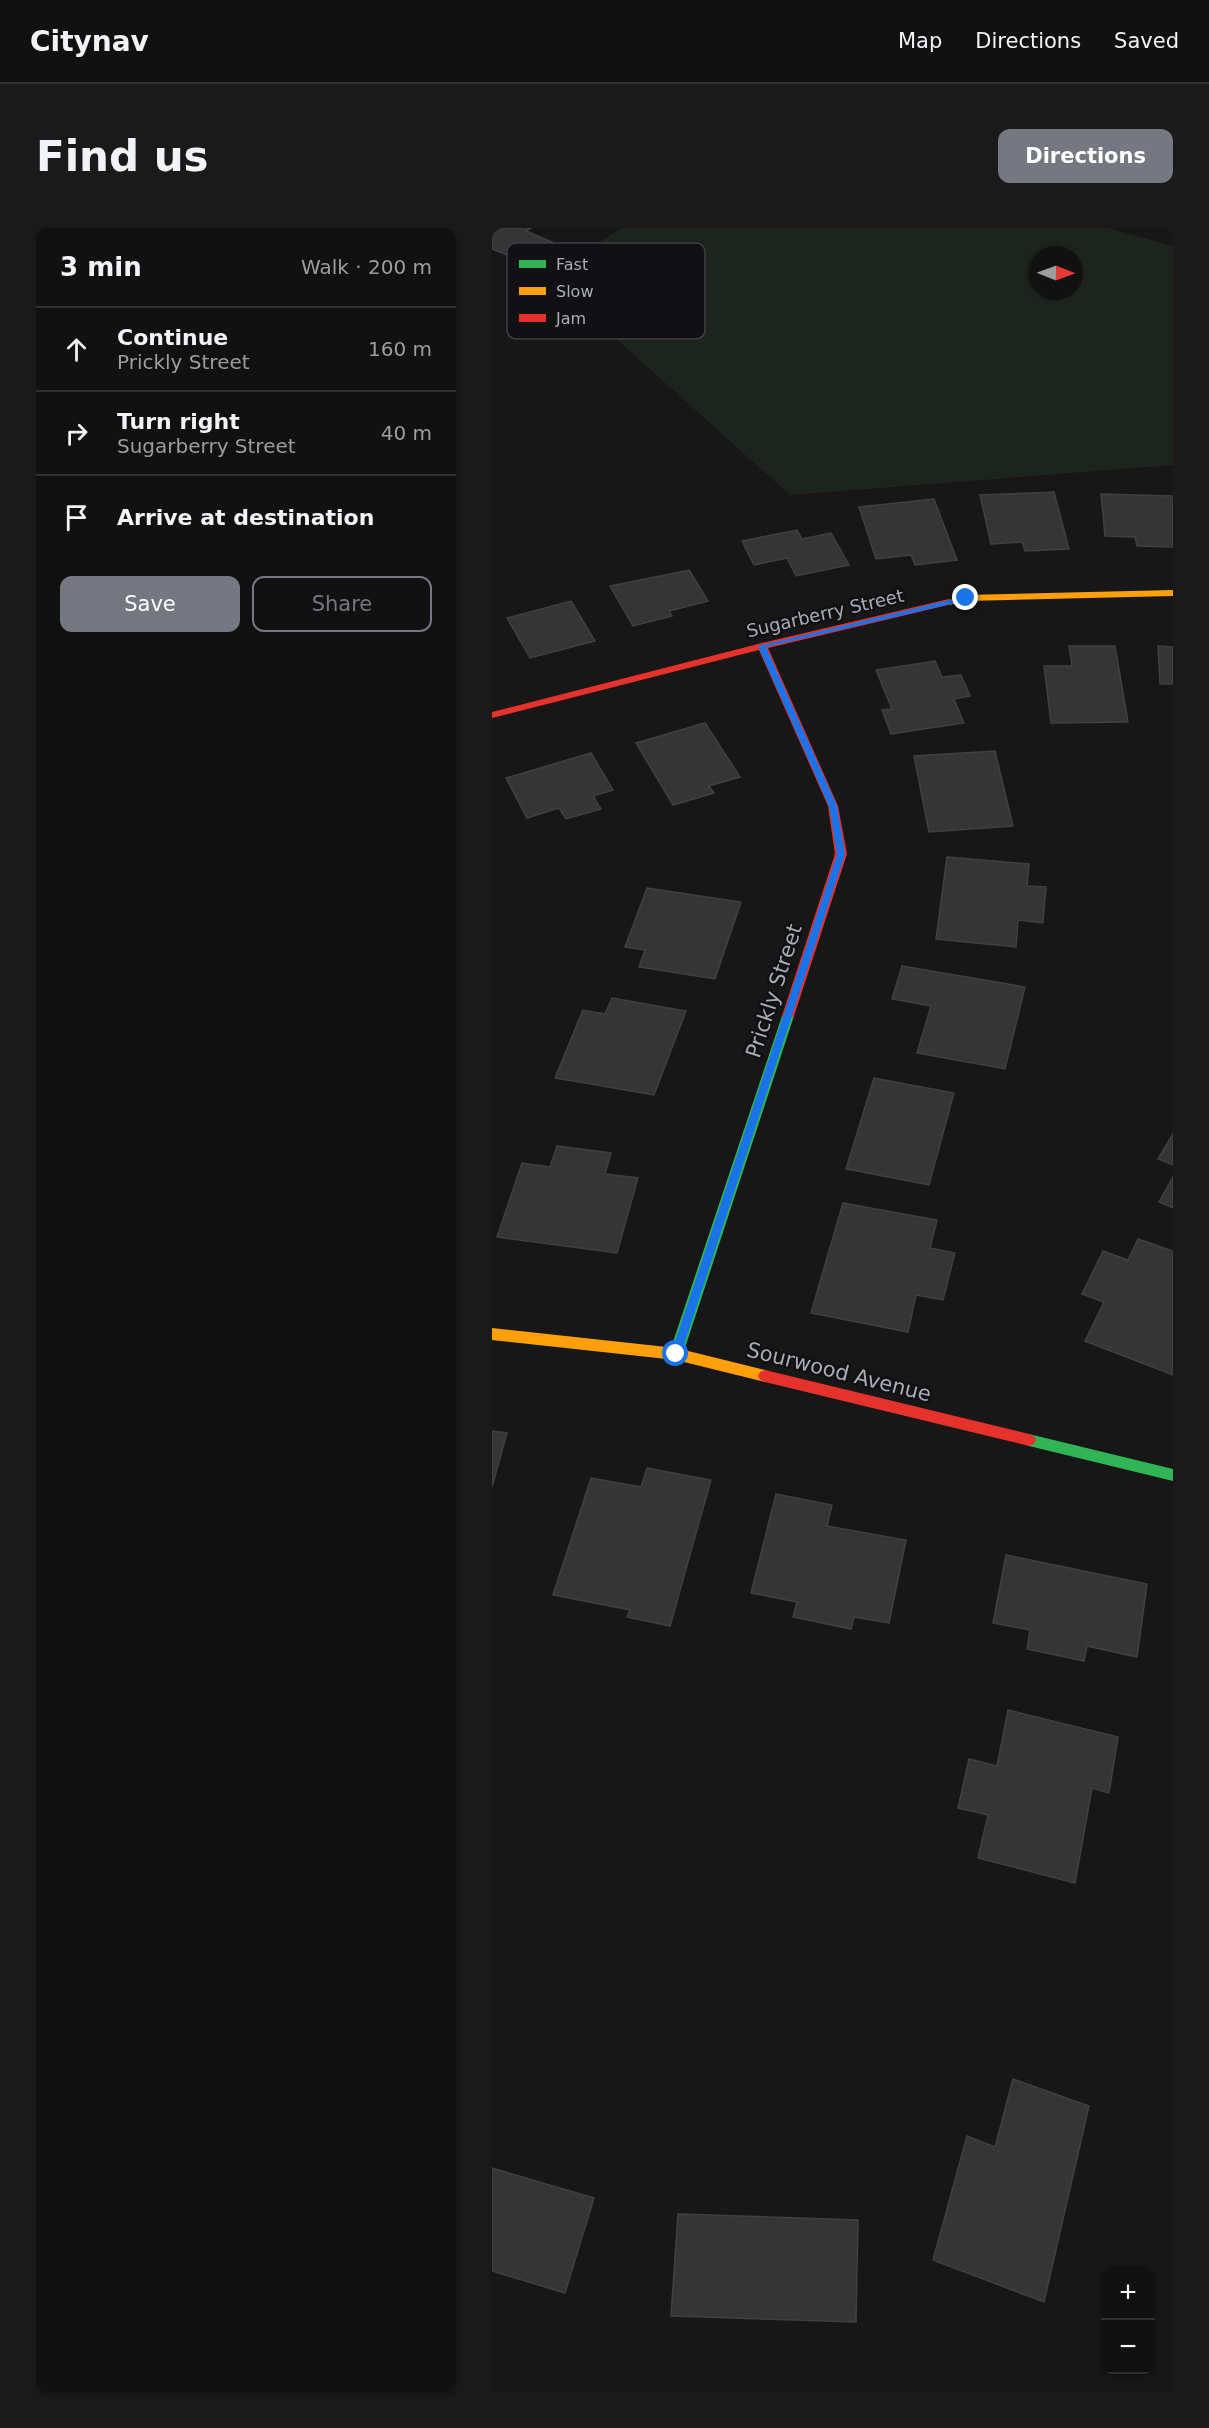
<!DOCTYPE html>
<meta charset="utf-8">
<style>
:root{--surface:#111;--page:#1a1a1a;--text:#f1f3f6;--muted:#9c9d9f;--line:#303131;--accent:#757880}
body{margin:0;font-family:"DejaVu Sans",sans-serif;background:var(--page);color:var(--text)}
.controls{position:absolute;right:18px;bottom:18px;display:grid;overflow:hidden;border-radius:12px;box-shadow:0 2px 4px #0004}
.controls button{width:54px;height:54px;display:grid;place-items:center;padding:0;border:0;border-bottom:2px solid var(--line);background:var(--surface);color:var(--text);font:30px sans-serif}
.compass{position:absolute;left:537px;top:18px;width:54px;height:54px;border-radius:50%;background:var(--surface);box-shadow:0 2px 4px #0004;rotate:91deg}
.stop{position:absolute;width:18px;height:18px;margin:-14px;border:4px solid #1a73e8;border-radius:50%;background:#fff}
.stop.end{background:#1a73e8;border-color:#fff;box-shadow:0 2px 6px #0008}
.list{margin:0;padding:0;list-style:none}
h2{display:flex;justify-content:space-between;align-items:center;height:78px;margin:0;padding:0 24px;font-size:26px}
h2 small{font-size:20px;font-weight:400;color:var(--muted)}
.list li{display:grid;grid-template-columns:39px 1fr auto;gap:18px;align-items:center;box-sizing:border-box;height:84px;padding:0 24px;border-top:2px solid var(--line)}
.list b{display:block;font-size:22px;white-space:nowrap}
.list p{margin:0;font-size:20px;white-space:nowrap;color:var(--muted)}
.list em{font-size:20px;font-style:normal;color:var(--muted)}
.actions{display:flex;gap:12px;padding:18px 24px}
.actions a{flex:1;padding:14px 0;border:2px solid var(--accent);border-radius:12px;text-align:center;font-size:21px;color:var(--accent)}
.actions .main{background:var(--accent);color:#fff}
.icon{flex:none;width:33px;height:33px;fill:none;stroke:currentColor;stroke-width:2;stroke-linecap:round;stroke-linejoin:round}
.map{position:relative;flex:none;width:681px;height:2164px;overflow:hidden;border-radius:12px}
header{display:flex;align-items:center;gap:36px;box-sizing:border-box;height:84px;padding:0 30px;background:var(--surface);border-bottom:2px solid var(--line)}
header strong{font-size:28px}
nav{display:flex;gap:33px;margin-inline-start:auto;font-size:21px}
.intro{display:flex;align-items:center;justify-content:space-between;box-sizing:border-box;height:144px;padding:0 36px}
h1{margin:0;font-size:42px}
.button{padding:15px 27px;border-radius:12px;background:var(--accent);color:#fff;font-size:21px;font-weight:700}
main{display:flex;gap:36px;padding:0 36px}
aside{flex:1;background:var(--surface);border-radius:12px;box-shadow:0 2px 4px #0004}
.map>svg:first-child{display:block}
</style>
<header>
<strong>Citynav</strong>
<nav><a>Map</a><a>Directions</a><a>Saved</a></nav>
</header>
<div class="intro"><h1>Find us</h1><a class="button">Directions</a></div>
<main>
<aside>
<h2>3 min<small>Walk · 200 m</small></h2>
<ul class="list">
<li><svg class="icon" aria-label="ahead" viewBox="0 0 24 24"><path d="M12 20V5M6 11l6-6 6 6"/></svg><div><b>Continue</b><p>Prickly Street</p></div><em>160 m</em></li>
<li><svg class="icon" aria-label="right" viewBox="0 0 24 24"><path d="M7 20v-9h11M14 6l5 5-5 5"/></svg><div><b>Turn right</b><p>Sugarberry Street</p></div><em>40 m</em></li>
<li><svg class="icon" aria-label="arrive" viewBox="0 0 24 24"><path d="M6 21V4h12l-3 4 3 4H6"/></svg><div><b>Arrive at destination</b></div></li>
</ul>
<div class="actions"><a class="main">Save</a><a>Share</a></div>
</aside>
<div class="map">
<svg width="681" height="2164" viewBox="0 0 681 2164">
<rect width="100%" height="100%" fill="#171717"/>
<!-- green -->
<path fill="#1d241e" fill-rule="evenodd" d="M130 0H616L681 18V237L298 267 92 82 45 55ZM546 27H582V63H546Z"/>
<!-- building -->
<g fill="#353536" stroke="#3f4043" stroke-width="1.5">
<polygon points="0,0 39,0 34,3 60,14 45,23 35,18 18,28 0,21"/>
<polygon points="562,264 577,321 533,323 530,314 499,316 488,267"/>
<polygon points="609,266 681,268 681,319 645,318 643,309 613,308"/>
<polygon points="442,271 465,332 423,337 419,327 384,331 367,279"/>
<polygon points="305,302 310,311 339,305 357,337 304,348 295,330 262,337 250,313"/>
<polygon points="197,342 216,373 177,383 180,388 141,398 118,358"/>
<polygon points="79,373 103,413 38,430 15,390"/>
<polygon points="577,418 623,418 636,494 559,495 552,438 580,438"/>
<polygon points="666,418 681,419 681,456 668,456"/>
<polygon points="443,433 450,449 469,447 478,468 462,471 472,495 399,506 390,482 400,481 384,442"/>
<polygon points="213,495 248,549 217,558 222,565 181,577 144,515"/>
<polygon points="503,523 521,598 437,604 422,528"/>
<polygon points="99,525 121,562 101,568 109,581 74,591 67,580 35,590 14,550"/>
<polygon points="455,629 537,636 535,658 554,659 551,695 526,692 524,719 444,711"/>
<polygon points="155,660 249,674 223,751 147,739 153,722 133,719"/>
<polygon points="410,738 533,759 513,841 425,825 439,778 400,771"/>
<polygon points="120,770 194,783 162,867 63,850 91,782 113,786"/>
<polygon points="382,850 462,865 437,957 354,941"/>
<polygon points="681,906 681,937 666,931"/>
<polygon points="65,918 119,925 113,946 146,950 125,1025 5,1009 30,935 58,939"/>
<polygon points="681,949 681,980 667,974"/>
<polygon points="351,975 445,992 438,1020 463,1025 451,1072 424,1067 416,1104 319,1085"/>
<polygon points="646,1011 681,1023 681,1147 593,1113 612,1074 590,1066 611,1023 636,1032"/>
<polygon points="0,1203 15,1205 0,1259"/>
<polygon points="155,1240 219,1252 178,1398 135,1389 138,1382 61,1367 99,1250 149,1259"/>
<polygon points="284,1266 340,1277 335,1298 414,1312 397,1395 362,1389 359,1401 301,1389 305,1374 259,1365"/>
<polygon points="514,1327 655,1356 645,1429 595,1418 592,1433 535,1421 538,1402 501,1395"/>
<polygon points="516,1482 626,1509 617,1565 600,1560 583,1655 486,1630 496,1587 466,1580 477,1531 505,1538"/>
<polygon points="521,1851 597,1878 552,2074 441,2032 475,1908 503,1919"/>
<polygon points="0,1940 102,1970 73,2065 0,2043"/>
<polygon points="186,1986 366,1992 364,2094 179,2088"/>
</g>
<g fill="none" stroke-linecap="round" stroke-linejoin="round">
<!-- fast -->
<g fill="#30b455" fill-rule="evenodd">
<polygon points="296,784 302,788 191,1126 189,1130 184,1132 179,1130 177,1126 290,788"/>
<polygon points="537,1206 681,1241 681,1253 537,1218 532,1216 530,1212 532,1208"/>
</g>
<!-- slow -->
<g fill="#ff9f0a" fill-rule="evenodd">
<polygon points="681,362 681,368 474,373 457,377 452,374 474,367"/>
<polygon points="0,1100 184,1120 273,1142 278,1144 280,1148 278,1152 273,1154 184,1132 0,1112"/>
</g>
<!-- jam -->
<g fill="#e5322d" fill-rule="evenodd">
<polygon points="457,371 460,372 460,376 276,420 346,578 355,626 302,788 296,792 290,788 343,626 336,578 267,422 0,490 0,484 270,415"/>
<polygon points="273,1142 537,1206 542,1208 544,1212 542,1216 537,1218 273,1154 268,1152 266,1148 268,1144"/>
</g>
</g>
<!-- route -->
<polygon fill="#1a73e8" points="474,368 476,372 274,419 345,578 353,626 189,1126 184,1131 181,1129 179,1126 345,626 337,578 266,418"/>
<g text-anchor="middle" dominant-baseline="central" stroke-width="5" stroke-linejoin="round" paint-order="stroke">
<!-- far-street labels -->
<g font-size="18" fill="#a8adb8" stroke="#111113">
<text transform="translate(333 385) rotate(-13)">Sugarberry Street</text>
</g>
<!-- street labels -->
<g font-size="21" fill="#a8adb8" stroke="#111113">
<text transform="translate(282 763) rotate(-72)">Prickly Street</text>
<text transform="translate(347 1144) rotate(14)">Sourwood Avenue</text>
</g>
</g>
<!-- legend -->
<rect x="15" y="15" width="198" height="96" rx="9" fill="#111113" stroke="#3e4045" stroke-width="1.5"/>
<rect x="27" y="32" width="27" height="8" fill="#30b455"/>
<rect x="27" y="59" width="27" height="8" fill="#ff9f0a"/>
<rect x="27" y="86" width="27" height="8" fill="#e5322d"/>
<g font-size="16" fill="#a8adb8">
<text x="64" y="42">Fast</text>
<text x="64" y="69">Slow</text>
<text x="64" y="96">Jam</text>
</g>
</svg>
<div class="controls">
<button>+</button>
<button>−</button>
</div>
<svg class="compass" viewBox="-18 -18 36 36"><path d="M0-13l5 13h-10z" fill="#e53935"/><path d="M0 13l5-13h-10z" fill="#9c9d9f"/></svg>
<div class="stop" style="left:184px;top:1126px"></div>
<div class="stop end" style="left:474px;top:370px"></div>
</div>
</main>
